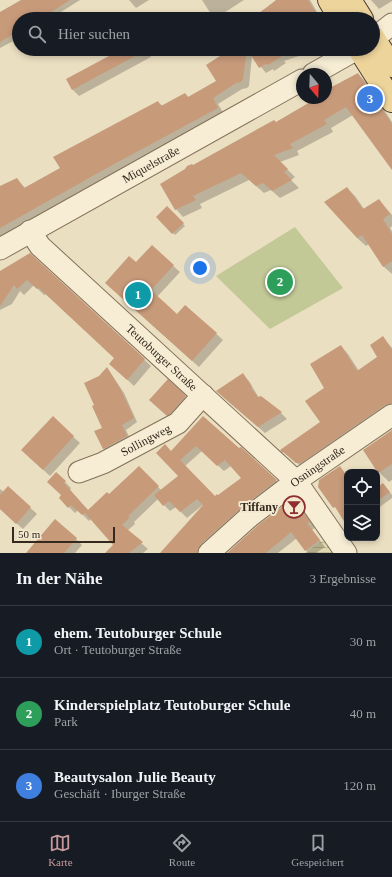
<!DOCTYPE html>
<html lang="de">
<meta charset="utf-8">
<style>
:root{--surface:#171b24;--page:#20242c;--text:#f1f3f6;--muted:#9ea1a6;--line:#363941;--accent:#c59a9c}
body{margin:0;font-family:"Times New Roman",serif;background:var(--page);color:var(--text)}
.controls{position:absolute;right:12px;bottom:12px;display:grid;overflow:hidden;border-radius:8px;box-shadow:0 2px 6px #0003}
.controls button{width:36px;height:36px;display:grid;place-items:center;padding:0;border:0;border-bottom:1px solid var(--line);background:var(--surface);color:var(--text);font:20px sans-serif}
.compass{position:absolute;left:296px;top:68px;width:36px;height:36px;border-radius:50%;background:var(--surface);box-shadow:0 2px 6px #0003;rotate:161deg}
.scale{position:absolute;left:12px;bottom:10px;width:103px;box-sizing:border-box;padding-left:4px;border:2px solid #34291e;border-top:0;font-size:11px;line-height:14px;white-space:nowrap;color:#34291e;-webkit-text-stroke:3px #f3e9d1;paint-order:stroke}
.you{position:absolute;left:200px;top:268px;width:14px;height:14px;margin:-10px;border:3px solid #fff;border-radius:50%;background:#1a73e8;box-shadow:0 0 0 6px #1a73e833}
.badge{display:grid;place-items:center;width:26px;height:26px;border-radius:50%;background:var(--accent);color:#fff;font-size:13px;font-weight:700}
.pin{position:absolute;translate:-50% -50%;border:2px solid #fff;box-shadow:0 1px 4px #0006}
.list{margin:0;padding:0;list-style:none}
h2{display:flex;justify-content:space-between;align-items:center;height:52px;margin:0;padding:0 16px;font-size:17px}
h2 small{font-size:13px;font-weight:400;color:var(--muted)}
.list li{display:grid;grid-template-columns:26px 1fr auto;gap:12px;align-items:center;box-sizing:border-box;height:72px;padding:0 16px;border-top:1px solid var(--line)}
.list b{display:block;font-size:15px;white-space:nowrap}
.list p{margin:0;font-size:13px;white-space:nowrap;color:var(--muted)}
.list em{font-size:13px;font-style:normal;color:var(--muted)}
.icon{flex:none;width:22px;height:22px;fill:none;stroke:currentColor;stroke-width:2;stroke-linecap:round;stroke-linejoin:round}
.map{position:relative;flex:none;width:392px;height:553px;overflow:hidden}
.search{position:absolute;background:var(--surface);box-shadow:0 2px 6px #0003;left:12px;right:12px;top:12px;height:44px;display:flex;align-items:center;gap:10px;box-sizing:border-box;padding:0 14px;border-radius:22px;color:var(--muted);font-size:15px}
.sheet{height:268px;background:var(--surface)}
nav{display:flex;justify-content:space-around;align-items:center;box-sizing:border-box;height:56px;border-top:1px solid var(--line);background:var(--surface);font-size:11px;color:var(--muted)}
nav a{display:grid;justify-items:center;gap:2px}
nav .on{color:var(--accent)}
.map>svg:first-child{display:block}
</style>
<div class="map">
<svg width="392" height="553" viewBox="0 0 392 553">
<defs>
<pattern id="farmland-rules" width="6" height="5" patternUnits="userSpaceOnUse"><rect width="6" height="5" fill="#e0d9b0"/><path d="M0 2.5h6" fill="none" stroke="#c1ba97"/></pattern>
</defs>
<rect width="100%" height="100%" fill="#ebdfc2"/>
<!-- farmland -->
<polygon fill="url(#farmland-rules)" points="327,537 338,553 305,553"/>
<!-- green -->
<polygon fill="#c2c896" points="295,227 343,288 270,329 216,276"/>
<!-- shadow -->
<g fill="#0003" fill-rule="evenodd">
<polygon points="23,0 80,0 50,19 19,19 19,38 0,48 0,13"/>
<polygon points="129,0 149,0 136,8"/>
<polygon points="202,0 244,0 216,18 209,11"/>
<polygon points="285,0 310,0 321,19 250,19 276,1"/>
<polygon points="371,0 392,0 392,1 379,9"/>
<polygon points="124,49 147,49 151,57 79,96 72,89"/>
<polygon points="224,49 297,49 299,56 284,61 286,63 274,71 273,69 266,73 252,56 249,86 247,88 242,89 218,104 224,114 111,175 0,238 0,188 17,179 26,189 62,168 158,102 163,106 185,94 189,98 218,82 221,57"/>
<polygon points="358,74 365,81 392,122 392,169 353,115 331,128 333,132 297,151 299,155 280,162 295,177 291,180 299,188 280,198 271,190 264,193 249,180 200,204 202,208 183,217 176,209 193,166 276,123 319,98 326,98 326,94"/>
<polygon points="347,188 355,196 364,209 379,200 392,215 392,226 390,228 392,231 392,274 383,266 369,244 366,246 357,238"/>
<polygon points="167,207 185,226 175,235 157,217"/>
<polygon points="152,247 180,272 157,297 177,315 186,306 223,340 199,367 113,289"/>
<polygon points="30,254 151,366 134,386 117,370 115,358 46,294 44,295 34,285 24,295 20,291 12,304 0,310 0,272"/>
<polygon points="383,337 392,348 392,413 305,470 282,450 321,423 326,389 341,346 348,354 359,371 379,357"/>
<polygon points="107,368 124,393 137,422 126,430 131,441 108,453 104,449 96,432 104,428 95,406 99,377"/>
<polygon points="243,375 249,381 259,398 281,413 287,419 265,433 223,397"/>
<polygon points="185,397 191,403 174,421 157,406"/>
<polygon points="53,418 80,443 50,476 29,457"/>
<path d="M203 418 239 449 241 448 283 487 205 553H161L204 505V504L187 518 176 507 170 511 158 499 134 522 135 524 127 531 148 549 143 553H106L114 545 91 519 89 521 78 510 75 513 69 507 63 496 56 473 71 488 70 490 88 511 109 496 139 467 162 491 179 476 172 452ZM202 451 224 471 231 466 243 478 218 497H215L185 466Z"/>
<polygon points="392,431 392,480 389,482 379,472"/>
<polygon points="383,484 392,495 392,498 377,509 377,489"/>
<polygon points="8,487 37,514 23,529 0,509 0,489 4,492"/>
<polygon points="294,501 301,508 315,528 312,530 325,547 316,553 308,553 297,538 278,553 228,553"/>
<polygon points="76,539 82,545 75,553 27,553"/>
</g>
<!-- building -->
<g fill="#c79a7a" fill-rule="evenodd">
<polygon points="21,0 70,0 40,19 19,19 19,31 0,42 0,12"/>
<polygon points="276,0 308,0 320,19 252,19"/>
<polygon points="122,49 148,49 72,90 66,79"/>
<polygon points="222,49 275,49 281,57 268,65 266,64 259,68 247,49 243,79 241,82 236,83 213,98 218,108 105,169 0,228 0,186 17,178 24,188 60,168 53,157 158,101 161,106 185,93 188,97 216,81 206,65 220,56"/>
<polygon points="358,73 392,124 392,170 346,107 324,120 327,124 290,144 293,148 274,155 288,169 284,172 292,180 272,191 263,183 256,186 241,173 193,196 196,200 175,210 160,184 185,169 187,166 192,164 193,165 274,120 276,122 317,98 326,98 326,90"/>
<polygon points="347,187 363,209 379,199 390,214 383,219 392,234 392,261 383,267 362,235 357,238 324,202"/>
<polygon points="167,206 184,223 172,234 156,217"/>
<polygon points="152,245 174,265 151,290 177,314 185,305 217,333 192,361 105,283 129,256 136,262"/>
<polygon points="30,253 145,359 127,380 109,364 114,358 39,288 37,289 27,280 17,289 14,285 0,306 0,271"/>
<polygon points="383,336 392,350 392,403 385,405 301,463 296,463 283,452 283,453 280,450 320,422 305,401 324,388 310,364 341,345 357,371 377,357 370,345"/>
<polygon points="107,367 120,388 134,418 122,425 127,436 103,449 94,431 102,428 92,406 94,405 84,383 99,376"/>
<polygon points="243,373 252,387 251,388 258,397 261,396 282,412 258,427 216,391"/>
<polygon points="168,379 186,396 170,414 167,416 149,400"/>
<polygon points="53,416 74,436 43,470 21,450"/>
<path d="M203 416 239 448 241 447 277 480 241 508 201 544 198 549 197 553H160L203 505 197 499 180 512 169 501 163 506 154 495 178 476 156 453 165 444 171 451ZM196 446 217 466 225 460 241 478 218 495 217 494 215 496 180 460Z"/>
<polygon points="392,430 392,464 378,473 363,450"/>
<polygon points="139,466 159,486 128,516 130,517 122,525 143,542 129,553 105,553 113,545 85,513 82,515 71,505 68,508 59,498 61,495 47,482 56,472 66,481 64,483 88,510 107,492 109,494"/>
<polygon points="340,466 347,476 347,526 335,507 333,508 318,487 319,480"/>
<polygon points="383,483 390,492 377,501 377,488"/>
<polygon points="8,486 31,507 16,524 0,509 0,495"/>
<polygon points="291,500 295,500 310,522 307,523 320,540 305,551 291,532 266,553 227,553 257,526"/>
<polygon points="55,519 77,538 64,553 26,553"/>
</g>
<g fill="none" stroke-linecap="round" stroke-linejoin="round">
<!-- minor casing -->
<g stroke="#84715a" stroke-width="23">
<g id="minor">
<polyline points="373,39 392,24"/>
<polyline points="313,74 357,49"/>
<path id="s1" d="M30 231 40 246 296 481 346 553"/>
<path id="s2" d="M0 249 302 80"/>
<path id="s3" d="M79 472 103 463 178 423 203 395"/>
<path id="s4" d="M209 553 249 517 296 481 392 415"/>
</g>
</g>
<!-- major casing -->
<g stroke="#513f2e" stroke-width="24">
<g id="major">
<polyline points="329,0 340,19"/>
<polyline points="350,0 362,19"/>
<polyline points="373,37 392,66"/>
<polyline points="359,49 392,101"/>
</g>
</g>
<!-- minor -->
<use href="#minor" stroke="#f6edd4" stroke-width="21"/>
<!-- major -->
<use href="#major" stroke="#edd49b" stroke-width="22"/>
</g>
<!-- icons -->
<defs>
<g id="bar-ring" transform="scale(1.15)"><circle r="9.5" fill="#f3e9d1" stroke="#8f2e2e" stroke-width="1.5"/><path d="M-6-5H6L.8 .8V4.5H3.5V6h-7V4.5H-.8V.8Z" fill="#8f2e2e"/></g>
</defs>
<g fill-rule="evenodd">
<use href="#bar-ring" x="294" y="507"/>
</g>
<g text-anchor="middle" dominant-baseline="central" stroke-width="4" stroke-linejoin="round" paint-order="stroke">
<!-- street labels -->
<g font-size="12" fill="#34291e" stroke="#f3e9d1">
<text stroke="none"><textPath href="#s2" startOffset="173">Miquelstraße</textPath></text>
<text stroke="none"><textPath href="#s1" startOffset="183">Teutoburger Straße</textPath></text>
<text stroke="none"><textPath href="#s3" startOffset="74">Sollingweg</textPath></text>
<text stroke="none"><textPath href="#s4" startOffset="139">Osningstraße</textPath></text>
</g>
<!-- poi labels -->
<g font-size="12" font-weight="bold" fill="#34291e" stroke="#f3e9d1" text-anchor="end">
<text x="278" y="507">Tiffany</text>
</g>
</g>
</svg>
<div class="controls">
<button><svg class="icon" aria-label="locate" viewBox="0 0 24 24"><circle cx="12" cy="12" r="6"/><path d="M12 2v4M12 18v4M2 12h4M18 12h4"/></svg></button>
<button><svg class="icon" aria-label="layers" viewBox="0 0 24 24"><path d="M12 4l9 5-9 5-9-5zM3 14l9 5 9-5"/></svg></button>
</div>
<svg class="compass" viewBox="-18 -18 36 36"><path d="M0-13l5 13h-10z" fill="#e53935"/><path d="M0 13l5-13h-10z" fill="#9ea1a6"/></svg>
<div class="scale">50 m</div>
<div class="you"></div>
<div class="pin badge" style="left:138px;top:295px;background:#0f9aa8">1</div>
<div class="pin badge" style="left:280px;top:282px;background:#2e9e5b">2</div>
<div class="pin badge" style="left:370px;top:99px;background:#3f7fe0">3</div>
<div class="search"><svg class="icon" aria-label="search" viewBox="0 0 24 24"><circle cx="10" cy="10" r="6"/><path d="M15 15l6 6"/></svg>Hier suchen</div>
</div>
<section class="sheet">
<h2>In der Nähe<small>3 Ergebnisse</small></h2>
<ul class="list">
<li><span class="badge" style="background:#0f9aa8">1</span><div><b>ehem. Teutoburger Schule</b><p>Ort · Teutoburger Straße</p></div><em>30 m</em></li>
<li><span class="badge" style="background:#2e9e5b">2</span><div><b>Kinderspielplatz Teutoburger Schule</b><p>Park</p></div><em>40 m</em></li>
<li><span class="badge" style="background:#3f7fe0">3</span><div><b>Beautysalon Julie Beauty</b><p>Geschäft · Iburger Straße</p></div><em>120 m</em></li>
</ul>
</section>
<nav>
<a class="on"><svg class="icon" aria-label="map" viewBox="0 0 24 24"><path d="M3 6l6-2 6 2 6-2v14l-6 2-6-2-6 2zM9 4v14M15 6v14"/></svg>Karte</a>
<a><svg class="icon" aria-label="directions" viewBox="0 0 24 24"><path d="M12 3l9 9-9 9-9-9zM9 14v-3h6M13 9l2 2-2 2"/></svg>Route</a>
<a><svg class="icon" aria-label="saved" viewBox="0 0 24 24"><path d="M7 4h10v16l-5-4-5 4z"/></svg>Gespeichert</a>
</nav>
